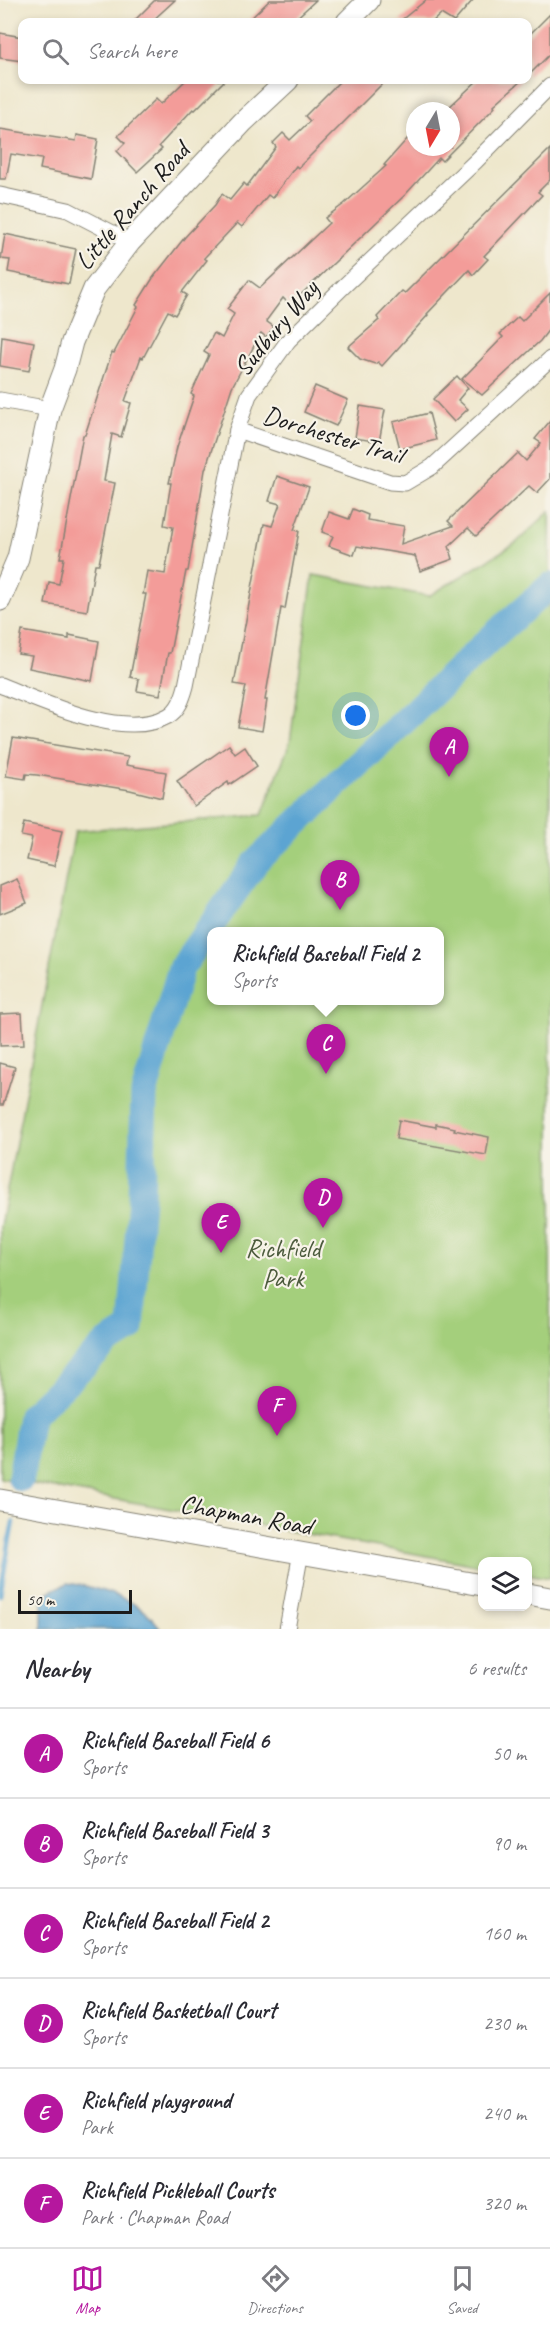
<!DOCTYPE html>
<meta charset="utf-8">
<style>
:root{--surface:#fff;--page:#f7f7f7;--text:#2b2b33;--muted:#7c7c81;--line:#e1e1e2;--accent:#b5179e}
body{margin:0;font-family:Caveat,sans-serif;background:var(--page);color:var(--text)}
.controls{position:absolute;right:18px;bottom:18px;display:grid;overflow:hidden;border-radius:12px;box-shadow:0 3px 9px #0003}
.controls button{width:54px;height:54px;display:grid;place-items:center;padding:0;border:0;border-bottom:2px solid var(--line);background:var(--surface);color:var(--text);font:30px sans-serif}
.compass{position:absolute;left:406px;top:102px;width:54px;height:54px;border-radius:50%;background:var(--surface);box-shadow:0 3px 9px #0003;rotate:190deg}
.scale{position:absolute;left:18px;bottom:15px;width:114px;box-sizing:border-box;padding-left:6px;border:3px solid #1c1c1c;border-top:0;font-size:16px;line-height:21px;white-space:nowrap;color:#1c1c1c;-webkit-text-stroke:4px #f7f3e8;paint-order:stroke}
.you{position:absolute;left:356px;top:716px;width:21px;height:21px;margin:-15px;border:4px solid #fff;border-radius:50%;background:#1a73e8;box-shadow:0 0 0 9px #1a73e833}
.badge{display:grid;place-items:center;width:39px;height:39px;border-radius:50%;background:var(--accent);color:#fff;font-size:20px;font-weight:700}
.pin{position:absolute;translate:-50% -50px;filter:drop-shadow(0 2px 3px #0008)}
.pin::after{content:'';position:absolute;top:32px;width:21px;height:18px;background:inherit;clip-path:polygon(0 0,100% 0,50% 100%)}
.popup{position:absolute;left:207px;top:927px;width:237px;height:78px;box-sizing:border-box;display:grid;place-content:center;border-radius:12px;background:var(--surface);filter:drop-shadow(0 2px 4px #0005);font-size:20px;white-space:nowrap;color:var(--muted)}
.popup b{font-size:22px;color:var(--text)}
.popup::after{content:'';position:absolute;left:50%;top:100%;margin-left:-12px;border:12px solid transparent;border-top-color:var(--surface)}
.list{margin:0;padding:0;list-style:none}
h2{display:flex;justify-content:space-between;align-items:center;height:78px;margin:0;padding:0 24px;font-size:26px}
h2 small{font-size:20px;font-weight:400;color:var(--muted)}
.list li{display:grid;grid-template-columns:39px 1fr auto;gap:18px;align-items:center;box-sizing:border-box;height:90px;padding:0 24px;border-top:2px solid var(--line)}
.list b{display:block;font-size:22px;white-space:nowrap}
.list p{margin:0;font-size:20px;white-space:nowrap;color:var(--muted)}
.list em{font-size:20px;font-style:normal;color:var(--muted)}
.icon{flex:none;width:33px;height:33px;fill:none;stroke:currentColor;stroke-width:2;stroke-linecap:round;stroke-linejoin:round}
.map{position:relative;flex:none;width:550px;height:1629px;overflow:hidden}
.search{position:absolute;background:var(--surface);box-shadow:0 3px 9px #0003;left:18px;right:18px;top:18px;height:66px;display:flex;align-items:center;gap:15px;box-sizing:border-box;padding:0 21px;border-radius:12px;color:var(--muted);font-size:22px}
.sheet{height:618px;background:var(--surface)}
nav{display:flex;justify-content:space-around;align-items:center;box-sizing:border-box;height:84px;border-top:2px solid var(--line);background:var(--surface);font-size:16px;color:var(--muted)}
nav a{display:grid;justify-items:center;gap:3px}
nav .on{color:var(--accent)}
.map>svg:first-child{display:block}
</style>
<div class="map">
<svg width="550" height="1629" viewBox="0 0 550 1629">
<rect width="100%" height="100%" fill="#f7f3e8"/>
<filter id="ink" filterUnits="userSpaceOnUse"><feTurbulence type="fractalNoise" baseFrequency=".0167" numOctaves="2"/><feDisplacementMap in="SourceGraphic" scale="12" xChannelSelector="R" yChannelSelector="G"/><feConvolveMatrix kernelMatrix="1 2 1 2 8 2 1 2 1" color-interpolation-filters="sRGB"/></filter>
<filter id="wash" filterUnits="userSpaceOnUse"><feTurbulence type="fractalNoise" baseFrequency=".008" numOctaves="4" result="noise"/><feDisplacementMap in="SourceGraphic" scale="24" xChannelSelector="R" yChannelSelector="G"/><feGaussianBlur stdDeviation="1.35" result="paint"/><feColorMatrix in="noise" values="0 0 0 0 0 0 0 0 0 0 0 0 0 0 0 0 0 1.4 0 .05"/><feComposite in="paint" operator="in"/></filter>
<g filter="url(#wash)">
<rect width="100%" height="100%" fill="#eee7cc"/>
<!-- green -->
<path fill="#a4cf7b" stroke="#60764c" stroke-width="1.5" fill-rule="evenodd" d="M550 511V1578L528 1574V1562H482V1566L0 1478V1227L75 831 262 815 290 742 313 575 429 596 516 543ZM212 932H440V1000H212Z"/>
<!-- water -->
<path fill="#5ba4d2" stroke="#3c6077" stroke-width="1.5" d="M68 1583C97 1587 146 1601 160 1629H42V1597L52 1590Z"/>
<g fill="none" stroke-linecap="round" stroke-linejoin="round">
<!-- stream -->
<polyline stroke="#5ba4d2" stroke-width="4.5" points="0,1595 13,1522"/>
<!-- river -->
<polyline stroke="#5ba4d2" stroke-width="27" points="21,1478 31,1416 107,1343 131,1328 141,1199 144,1094 181,968 256,862 492,637 550,586"/>
</g>
<g id="blocks">
<!-- building -->
<g fill="#f39c99">
<polygon points="155,0 175,0 151,22 133,22"/>
<polygon points="270,0 316,0 292,22 247,22"/>
<polygon points="426,0 473,0 454,22 441,14 432,22 399,22"/>
<polygon points="550,14 550,54 528,76 528,36"/>
<polygon points="0,33 22,37 22,61 0,58"/>
<polygon points="186,80 225,80 195,110 193,109 159,146 162,149 137,172 117,151 125,143 118,136 156,99 161,104"/>
<polygon points="341,80 386,80 298,168 296,166 272,198 268,195 242,227 237,223 204,258 207,260 182,292 187,295 175,315 168,311 143,358 141,357 125,401 131,403 121,437 112,434 104,481 115,483 99,564 95,564 87,611 45,604 49,582 59,584 64,558 60,558 83,435 85,435 112,352 114,353 138,307 136,305 153,278 185,237 215,205 222,194 230,200 244,183 247,186 276,147 273,143 283,133 290,140 310,121 305,116"/>
<polygon points="478,80 522,80 494,105 495,107 442,161 439,158 405,195 290,305 283,298 266,321 274,327 266,337 261,333 232,387 205,470 188,571 186,571 170,653 168,653 160,695 137,691 139,679 130,677 146,594 143,594 147,571 165,574 173,527 164,525 171,483 169,483 177,447 194,396 191,394 209,355 204,352 214,333 222,338 234,314 227,309 249,280 260,288 329,223 325,218 344,204 386,166 384,165 408,138 415,144 415,147 451,147 451,111 447,109"/>
<polygon points="0,129 76,141 77,135 98,139 91,179 40,169 42,159 11,154 6,179 0,179"/>
<polygon points="550,149 550,180 538,192 542,195 484,256 488,259 473,275 469,270 427,314 428,315 382,366 378,362 375,364 360,359 348,347 379,320 377,317 402,291 405,293"/>
<polygon points="5,234 76,249 69,284 8,272 10,260 1,259"/>
<polygon points="550,293 550,328 540,341 482,395 462,379 503,337 500,334 518,317 522,321"/>
<polygon points="2,336 34,342 29,371 0,366"/>
<polygon points="457,376 468,388 458,400 468,409 454,422 433,399"/>
<polygon points="315,386 348,400 336,426 304,412"/>
<polygon points="360,406 385,410 379,442 355,438"/>
<polygon points="429,413 436,440 400,449 393,422"/>
<polygon points="550,421 550,479 537,493 529,486 476,536 468,528 449,546 453,559 420,571 415,556 357,546 354,555 329,546 333,536 322,532 329,512 349,519 353,509 368,515 367,520 404,526 401,544 453,526 448,521 518,453 526,461 541,443 535,439"/>
<polygon points="277,476 309,487 294,530 299,531 285,609 281,608 274,648 265,700 267,700 262,731 238,727 246,686 234,684 264,524 272,526 280,504 269,501"/>
<polygon points="22,631 69,639 69,635 99,641 92,681 29,668 32,656 18,654"/>
<polygon points="13,738 128,757 126,765 166,772 162,798 130,790 37,775 26,774 25,779 6,776"/>
<polygon points="229,745 235,754 245,747 257,766 229,785 228,782 194,806 177,781"/>
<polygon points="24,823 62,831 54,866 27,860 32,838 21,836"/>
<polygon points="17,879 27,903 0,914 0,886"/>
<polygon points="22,1013 24,1045 0,1046 0,1014"/>
<polygon points="0,1063 15,1067 3,1105 0,1105"/>
<polygon points="399,1120 436,1127 436,1124 455,1128 454,1130 489,1137 486,1155 396,1139"/>
</g>
</g>
</g>
<g filter="url(#ink)">
<use href="#blocks" fill-opacity="0" stroke="#858274" stroke-width="1.5"/>
<g fill="none" stroke-linecap="round" stroke-linejoin="round">
<!-- street casing -->
<g stroke="#858274" stroke-width="17">
<g id="street">
<polyline points="0,195 68,210 130,242"/>
<polyline points="0,400 50,409"/>
<polyline points="237,430 390,482 405,483 432,467 550,359"/>
<path d="M0 685C43 702 124 741 168 716 179 710 183 697 186 686L237 430 249 395 288 341 344 286 476 161 550 86"/>
<polyline points="287,1629 301,1552"/>
</g>
</g>
<!-- secondary casing -->
<g stroke="#858274" stroke-width="23">
<g id="secondary">
<polyline points="347,22 369,0"/>
<polyline points="0,600 18,558 50,409 65,369 72,342 94,289 130,242 243,122 288,80"/>
<polyline points="0,1500 482,1585"/>
<polyline points="528,1594 550,1598"/>
</g>
</g>
<!-- street -->
<use href="#street" stroke="#fff" stroke-width="15"/>
<!-- secondary -->
<use href="#secondary" stroke="#fff" stroke-width="21"/>
</g>
</g>
<g text-anchor="middle" dominant-baseline="central" stroke-width="4.5" stroke-linejoin="round" paint-order="stroke">
<!-- street labels -->
<g font-size="26" fill="#1c1c1c" stroke="#f7f3e8">
<text transform="translate(132 206) rotate(-49)">Little Ranch Road</text>
<text transform="translate(276 328) rotate(-50)">Sudbury Way</text>
<text transform="translate(333 435) rotate(17)">Dorchester Trail</text>
<text transform="translate(246 1515) rotate(10)">Chapman Road</text>
</g>
<!-- park labels -->
<g font-size="26" fill="#4c5b3d" stroke="#f7f3e8">
<text x="283" y="1248">Richfield<tspan x="283" dy="30">Park</tspan></text>
</g>
</g>
</svg>
<div class="controls">
<button><svg class="icon" aria-label="layers" viewBox="0 0 24 24"><path d="M12 4l9 5-9 5-9-5zM3 14l9 5 9-5"/></svg></button>
</div>
<svg class="compass" viewBox="-18 -18 36 36"><path d="M0-13l5 13h-10z" fill="#e53935"/><path d="M0 13l5-13h-10z" fill="#7c7c81"/></svg>
<div class="scale">50 m</div>
<div class="you"></div>
<div class="pin badge" style="left:449px;top:777px">A</div>
<div class="pin badge" style="left:340px;top:910px">B</div>
<div class="pin badge" style="left:326px;top:1074px">C</div>
<div class="popup"><b>Richfield Baseball Field 2</b>Sports</div>
<div class="pin badge" style="left:323px;top:1228px">D</div>
<div class="pin badge" style="left:221px;top:1253px">E</div>
<div class="pin badge" style="left:277px;top:1436px">F</div>
<div class="search"><svg class="icon" aria-label="search" viewBox="0 0 24 24"><circle cx="10" cy="10" r="6"/><path d="M15 15l6 6"/></svg>Search here</div>
</div>
<section class="sheet">
<h2>Nearby<small>6 results</small></h2>
<ul class="list">
<li><span class="badge">A</span><div><b>Richfield Baseball Field 6</b><p>Sports</p></div><em>50 m</em></li>
<li><span class="badge">B</span><div><b>Richfield Baseball Field 3</b><p>Sports</p></div><em>90 m</em></li>
<li><span class="badge">C</span><div><b>Richfield Baseball Field 2</b><p>Sports</p></div><em>160 m</em></li>
<li><span class="badge">D</span><div><b>Richfield Basketball Court</b><p>Sports</p></div><em>230 m</em></li>
<li><span class="badge">E</span><div><b>Richfield playground</b><p>Park</p></div><em>240 m</em></li>
<li><span class="badge">F</span><div><b>Richfield Pickleball Courts</b><p>Park · Chapman Road</p></div><em>320 m</em></li>
</ul>
</section>
<nav>
<a class="on"><svg class="icon" aria-label="map" viewBox="0 0 24 24"><path d="M3 6l6-2 6 2 6-2v14l-6 2-6-2-6 2zM9 4v14M15 6v14"/></svg>Map</a>
<a><svg class="icon" aria-label="directions" viewBox="0 0 24 24"><path d="M12 3l9 9-9 9-9-9zM9 14v-3h6M13 9l2 2-2 2"/></svg>Directions</a>
<a><svg class="icon" aria-label="saved" viewBox="0 0 24 24"><path d="M7 4h10v16l-5-4-5 4z"/></svg>Saved</a>
</nav>
